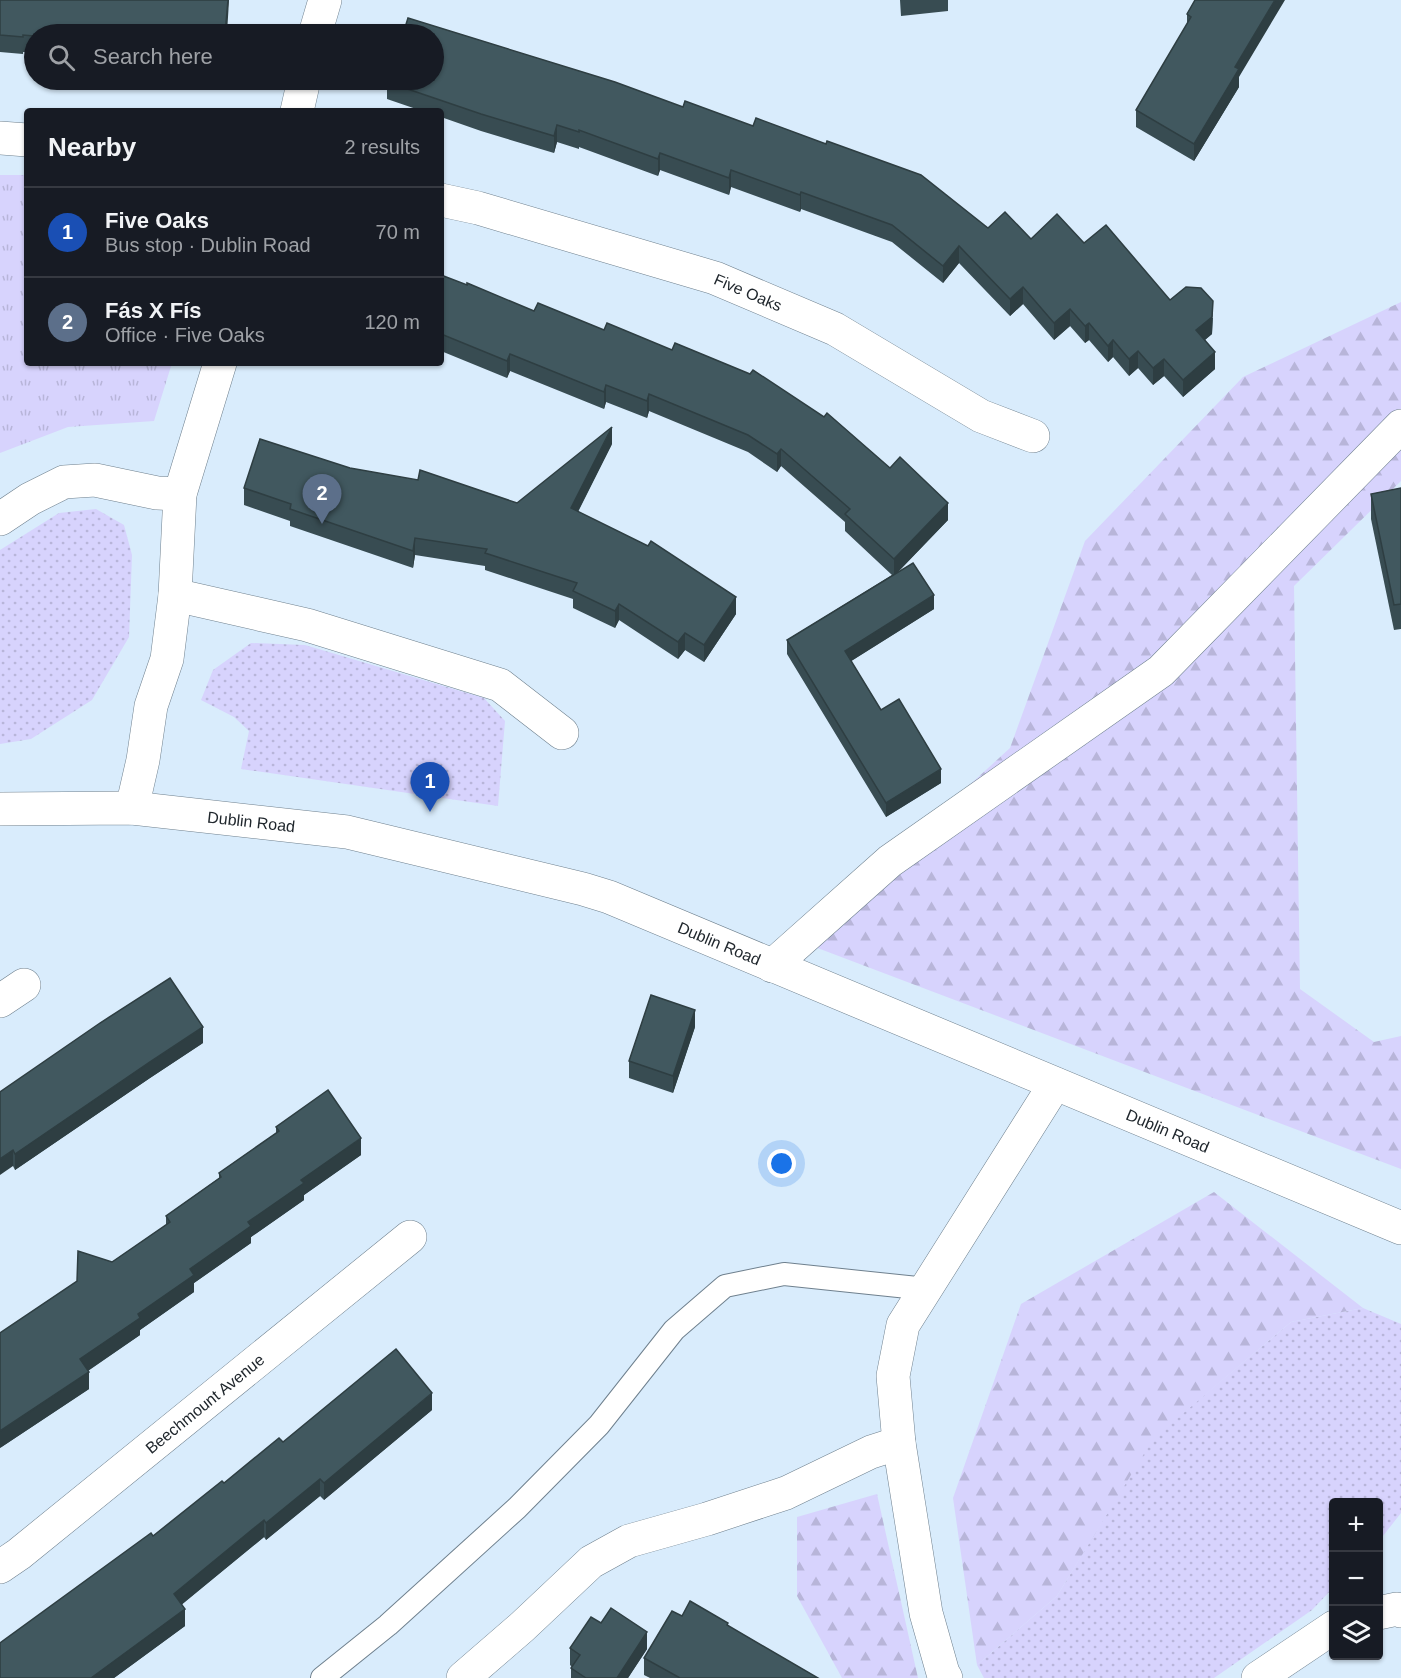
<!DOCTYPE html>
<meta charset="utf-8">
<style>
:root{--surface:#171b24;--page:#242831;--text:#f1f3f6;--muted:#9ea1a6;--line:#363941;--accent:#8c9099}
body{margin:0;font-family:Arial,sans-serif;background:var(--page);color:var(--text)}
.controls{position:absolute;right:18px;bottom:18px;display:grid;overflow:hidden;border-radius:6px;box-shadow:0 2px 4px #0004}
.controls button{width:54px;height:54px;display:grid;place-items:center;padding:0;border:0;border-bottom:2px solid var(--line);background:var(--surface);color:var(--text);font:30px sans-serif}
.you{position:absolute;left:782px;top:1164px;width:21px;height:21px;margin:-15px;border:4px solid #fff;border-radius:50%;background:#1a73e8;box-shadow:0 0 0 9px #1a73e833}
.badge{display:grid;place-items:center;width:39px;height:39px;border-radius:50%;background:var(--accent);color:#fff;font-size:20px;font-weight:700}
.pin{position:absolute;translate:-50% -50px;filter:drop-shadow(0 2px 3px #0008)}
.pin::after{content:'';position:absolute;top:32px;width:21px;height:18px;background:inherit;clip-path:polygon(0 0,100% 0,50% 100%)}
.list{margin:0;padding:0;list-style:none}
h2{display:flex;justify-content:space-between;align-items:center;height:78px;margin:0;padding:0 24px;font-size:26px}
h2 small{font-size:20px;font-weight:400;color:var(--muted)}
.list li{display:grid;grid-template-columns:39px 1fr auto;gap:18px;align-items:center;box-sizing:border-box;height:90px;padding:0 24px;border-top:2px solid var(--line)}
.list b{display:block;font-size:22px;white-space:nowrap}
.list p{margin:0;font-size:20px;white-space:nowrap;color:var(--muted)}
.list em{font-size:20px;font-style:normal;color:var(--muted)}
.icon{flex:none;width:33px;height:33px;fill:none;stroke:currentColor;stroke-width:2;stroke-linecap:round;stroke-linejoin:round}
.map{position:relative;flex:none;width:1401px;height:1678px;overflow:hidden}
.search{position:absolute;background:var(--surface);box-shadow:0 2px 4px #0004;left:24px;top:24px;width:420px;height:66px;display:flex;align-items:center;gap:15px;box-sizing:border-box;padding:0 21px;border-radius:33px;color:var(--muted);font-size:22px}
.panel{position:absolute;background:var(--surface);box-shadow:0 2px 4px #0004;left:24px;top:108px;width:420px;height:258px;border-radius:6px}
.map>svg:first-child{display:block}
</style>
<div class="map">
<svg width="1401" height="1678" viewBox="0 0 1401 1678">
<defs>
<pattern id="grass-dots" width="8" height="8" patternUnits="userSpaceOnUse" patternTransform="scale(1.5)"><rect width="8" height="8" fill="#d7d3fd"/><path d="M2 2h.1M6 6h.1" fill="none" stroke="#b8b5d9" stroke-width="1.8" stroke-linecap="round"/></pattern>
<pattern id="forest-firs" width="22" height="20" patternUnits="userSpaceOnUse" patternTransform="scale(1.5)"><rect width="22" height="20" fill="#d7d3fd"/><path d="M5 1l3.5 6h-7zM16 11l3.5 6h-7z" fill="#b8b5d9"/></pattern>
<pattern id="park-tufts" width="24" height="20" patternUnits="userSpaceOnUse" patternTransform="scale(1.5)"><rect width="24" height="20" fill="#d7d3fd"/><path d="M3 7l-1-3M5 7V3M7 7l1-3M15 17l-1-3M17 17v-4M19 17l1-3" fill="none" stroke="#b8b5d9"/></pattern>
</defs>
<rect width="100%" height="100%" fill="#d9ecfc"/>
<!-- grass -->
<g fill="url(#grass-dots)">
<polygon points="96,509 124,525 132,555 129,637 92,700 31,739 0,744 0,550 59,513"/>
<polygon points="251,643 305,645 484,698 505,721 498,806 241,769 249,731 234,717 201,700 213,670"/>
<polygon points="1363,1308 1401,1324 1401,1513 1379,1541 1378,1502 1334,1502 1333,1588 1312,1610 1214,1678 984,1678 977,1665 1057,1596 1152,1439 1291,1322"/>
</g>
<!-- forest -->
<g fill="url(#forest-firs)">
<polygon points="1401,302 1401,481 1294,586 1300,989 1374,1042 1401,1036 1401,1169 799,941 1010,748 1085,541 1243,377"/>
<polygon points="1214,1192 1363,1308 1291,1322 1153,1439 1057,1596 977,1665 953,1498 1021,1304"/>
<polygon points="877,1494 918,1678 842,1678 797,1596 797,1517"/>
</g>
<!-- park -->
<polygon fill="url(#park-tufts)" points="0,175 27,175 27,363 172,363 154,421 68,427 0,453"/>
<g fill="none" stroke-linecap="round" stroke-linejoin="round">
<!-- lane casing -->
<g stroke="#6f808e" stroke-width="24">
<polyline id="lane" points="322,1678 388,1625 517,1508 599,1425 674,1330 725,1286 784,1274 927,1289"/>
</g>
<!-- street casing -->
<g stroke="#6f808e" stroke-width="34">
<g id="street">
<polyline points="315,34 325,0"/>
<polyline points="297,111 304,80"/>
<polyline points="0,138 27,140"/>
<path id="s1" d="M441 200 478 208 715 278 835 329 981 416 1033 436"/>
<polyline points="0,519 30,499 64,482 95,480 157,493 180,494"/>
<polyline points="175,595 307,625 500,685 562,733"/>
<polyline points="132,808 143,760 151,706 167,659 175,595 180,494 220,363"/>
<polyline points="772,966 890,861 1161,671 1401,426"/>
<polyline points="0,1001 24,985"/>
<path id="s2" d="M0 1567 19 1554 410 1237"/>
<polyline points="1378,1613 1397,1609 1401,1611"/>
<polyline points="463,1678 522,1627 591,1562 629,1541 707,1519 786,1493 871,1452 899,1443"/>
<polyline points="946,1678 943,1673 926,1613 899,1443 893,1376 903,1325 1055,1084"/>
<polyline points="1258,1678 1334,1627"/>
</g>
</g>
<!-- secondary casing -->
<g stroke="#6f808e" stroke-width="34">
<g id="secondary">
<path id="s3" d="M0 809 132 808 347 832 583 889 609 897 1401 1228"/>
</g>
</g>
<!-- lane -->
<use href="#lane" stroke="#fff" stroke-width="22"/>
<!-- street -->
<use href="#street" stroke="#fff" stroke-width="33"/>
<!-- secondary -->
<use href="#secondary" stroke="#fff" stroke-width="33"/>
</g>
<!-- wall -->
<g fill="#384c52">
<polygon points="0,0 229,0 34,34 34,53 23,52 23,54 0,52"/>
<polygon points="900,0 948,0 948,11 901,16"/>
<polygon points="1195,0 1239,77 1239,87 1194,161 1136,127 1136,110 1187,25 1187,14"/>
<polygon points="387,82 1031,239 1084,243 1170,300 1213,318 1212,334 1205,340 1215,369 1183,397 1164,376 1153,385 1138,368 1129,376 1113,357 1108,362 1089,340 1085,343 1070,326 1054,340 1023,304 1010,316 959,263 943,283 892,242 801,209 800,212 731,187 729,195 660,170 658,176 579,147 579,149 557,142 554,153 481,131 441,117 441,111 422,111 387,99"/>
<polygon points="441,275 948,520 898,572 934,609 851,661 881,710 941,783 886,817 787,654 787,640 892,575 845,531 845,522 781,466 777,472 748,452 649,411 647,418 606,402 604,409 510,371 507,378 441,351"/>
<polygon points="612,444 578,512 736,614 704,662 685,650 678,659 619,620 615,628 573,608 573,599 485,570 485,566 415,555 413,568 290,526 290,521 244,505 244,488 350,468 517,503"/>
<polygon points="1401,488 1401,629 1394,630 1371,519 1371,494"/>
<polygon points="695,1027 673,1093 629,1078 629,1061"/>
<polygon points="203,1043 150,1078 15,1170 13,1166 0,1092"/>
<polygon points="276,1127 361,1155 304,1195 304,1200 251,1237 251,1243 194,1283 194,1292 140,1330 140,1335 88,1371 89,1389 0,1448 112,1262 166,1225 166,1216 219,1178 219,1173 276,1133"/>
<polygon points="432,1410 324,1500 320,1496 266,1540 264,1537 182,1604 185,1626 114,1678 0,1678 153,1536 224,1483 283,1442"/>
<polygon points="682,1616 728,1626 818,1678 650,1678 644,1675 644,1658"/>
<polygon points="601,1623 647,1649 628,1678 571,1678 571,1668 572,1667 570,1665 570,1648"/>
</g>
<!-- shaded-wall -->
<g fill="#2e3e42">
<polygon points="228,0 229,0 227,34 225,34"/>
<polygon points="1275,0 1285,0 1239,77 1239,87 1194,161 1194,144 1235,67"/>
<polygon points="557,125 557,142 554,153 554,136"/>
<polygon points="660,153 660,170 658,176 658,159"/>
<polygon points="731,170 731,187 729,195 729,178"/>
<polygon points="801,192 801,209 800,212 800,195"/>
<polygon points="959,246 959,263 943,283 943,266"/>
<polygon points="1023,287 1023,304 1010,316 1010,299"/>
<polygon points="1213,301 1212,334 1196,347 1196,330"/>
<polygon points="1070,309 1070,326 1054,340 1054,323"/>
<polygon points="1089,323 1089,340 1085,343 1085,326"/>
<polygon points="1113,340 1113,357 1108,362 1108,346"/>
<polygon points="1138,351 1138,368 1129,376 1129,359"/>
<polygon points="1215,352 1215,369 1183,397 1183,380"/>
<polygon points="510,354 510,371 507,378 507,361"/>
<polygon points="1164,359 1164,376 1153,385 1153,368"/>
<polygon points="606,385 606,402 604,409 604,392"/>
<polygon points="649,394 649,411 647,418 647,401"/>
<polygon points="612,427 612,444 571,525 571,508"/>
<polygon points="781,449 781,466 777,472 777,454"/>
<polygon points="948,503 948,520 894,576 894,559"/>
<polygon points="415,538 415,555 413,568 413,551"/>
<polygon points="934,595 934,609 845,665 845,651"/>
<polygon points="736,597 736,614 704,662 704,645"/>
<polygon points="619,604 619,620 615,628 615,611"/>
<polygon points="685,633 685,650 678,659 678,642"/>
<polygon points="941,769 941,783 886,817 886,803"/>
<polygon points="695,1010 695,1027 673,1093 673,1076"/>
<polygon points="203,1027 203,1043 150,1078 15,1170 15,1154 150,1062"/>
<polygon points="361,1138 361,1155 304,1195 304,1200 251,1237 251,1243 194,1283 194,1292 140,1330 140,1335 80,1376 80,1359 138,1314 190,1269 301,1180"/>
<polygon points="13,1150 13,1166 0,1175 0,1159"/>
<polygon points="89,1372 89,1389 0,1448 0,1431"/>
<polygon points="432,1393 432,1410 324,1500 324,1483"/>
<polygon points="320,1479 320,1496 266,1540 266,1523"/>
<polygon points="264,1520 264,1537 174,1611 174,1594"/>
<polygon points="185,1609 185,1626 114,1678 91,1678"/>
<polygon points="647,1632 647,1649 628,1678 617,1678"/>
</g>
<!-- building -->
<g fill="#41585f" stroke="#2e3e42" stroke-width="1.5">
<polygon points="0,0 228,0 225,34 34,34 34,36 23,35 23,37 0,35"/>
<polygon points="1195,0 1275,0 1235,67 1239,69 1194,144 1136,110 1191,17 1187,14"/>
<polygon points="408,18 615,82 683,107 685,101 753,126 756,118 826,144 827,141 921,175 988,228 1005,212 1031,239 1057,214 1084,243 1106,225 1170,300 1186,287 1201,288 1213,301 1212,317 1196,330 1215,352 1183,380 1164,359 1153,368 1138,351 1129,359 1113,340 1108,346 1089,323 1085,326 1070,309 1054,323 1023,287 1010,299 959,246 943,266 892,225 801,192 800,195 731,170 729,178 660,153 658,159 579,130 579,132 557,125 554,136 481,114 387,82 388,80 434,80 434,34 403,34"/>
<polygon points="441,275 467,285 467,283 534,311 538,303 604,330 607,323 672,350 675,343 750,374 753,370 824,417 827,413 890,468 900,457 948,503 894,559 845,514 850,509 781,449 777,454 748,435 649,394 647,401 606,385 604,392 510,354 507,361 441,334"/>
<polygon points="612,427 571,508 648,546 651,541 736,597 704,645 685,633 678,642 619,604 615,611 573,591 577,583 485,553 487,549 415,538 413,551 290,509 291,504 244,488 260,439 350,468 418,480 420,470 517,503"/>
<polygon points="1401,488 1401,604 1394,605 1371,494"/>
<polygon points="913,563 934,595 845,651 881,710 899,699 941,769 886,803 787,640"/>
<polygon points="170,978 203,1027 150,1062 15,1154 13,1150 0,1159 0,1092 100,1023"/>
<polygon points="651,995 695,1010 673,1076 629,1061"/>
<polygon points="328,1090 361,1138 301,1180 304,1183 248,1222 251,1226 190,1269 194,1275 138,1314 140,1318 80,1359 89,1372 0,1431 0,1333 77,1281 78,1251 112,1262 170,1222 166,1216 221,1177 219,1173 279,1131 276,1127"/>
<polygon points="396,1349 432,1393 324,1483 320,1479 266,1523 264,1520 174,1594 185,1609 91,1678 0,1678 0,1643 151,1533 153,1536 222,1481 224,1483 279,1438 283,1442"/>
<polygon points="690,1601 728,1623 727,1625 818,1678 680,1678 644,1658 672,1611 682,1616"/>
<polygon points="611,1608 647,1632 617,1678 586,1678 571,1668 580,1655 570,1648 591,1617 601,1623"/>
</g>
<g text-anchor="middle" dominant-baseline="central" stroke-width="6" stroke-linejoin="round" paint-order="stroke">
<!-- street labels -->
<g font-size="16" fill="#20272d" stroke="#d9ecfc">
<text stroke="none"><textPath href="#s1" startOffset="321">Five Oaks</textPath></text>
<text stroke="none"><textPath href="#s3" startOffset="252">Dublin Road</textPath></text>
<text stroke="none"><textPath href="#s3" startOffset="738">Dublin Road</textPath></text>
<text stroke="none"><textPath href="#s3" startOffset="1224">Dublin Road</textPath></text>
<text stroke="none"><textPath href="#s2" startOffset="262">Beechmount Avenue</textPath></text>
</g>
</g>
</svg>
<div class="controls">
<button>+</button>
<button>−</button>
<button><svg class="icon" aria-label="layers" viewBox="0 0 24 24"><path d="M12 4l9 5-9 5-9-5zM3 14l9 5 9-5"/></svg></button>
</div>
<div class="you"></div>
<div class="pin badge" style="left:430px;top:812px;background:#1a4fb4">1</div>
<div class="pin badge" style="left:322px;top:524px;background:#5c6f8a">2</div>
<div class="search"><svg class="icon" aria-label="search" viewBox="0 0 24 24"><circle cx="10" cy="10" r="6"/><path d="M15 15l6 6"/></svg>Search here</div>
<section class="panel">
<h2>Nearby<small>2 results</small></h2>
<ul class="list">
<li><span class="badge" style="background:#1a4fb4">1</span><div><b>Five Oaks</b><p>Bus stop · Dublin Road</p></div><em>70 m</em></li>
<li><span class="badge" style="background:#5c6f8a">2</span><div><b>Fás X Fís</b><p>Office · Five Oaks</p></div><em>120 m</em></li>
</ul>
</section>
</div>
